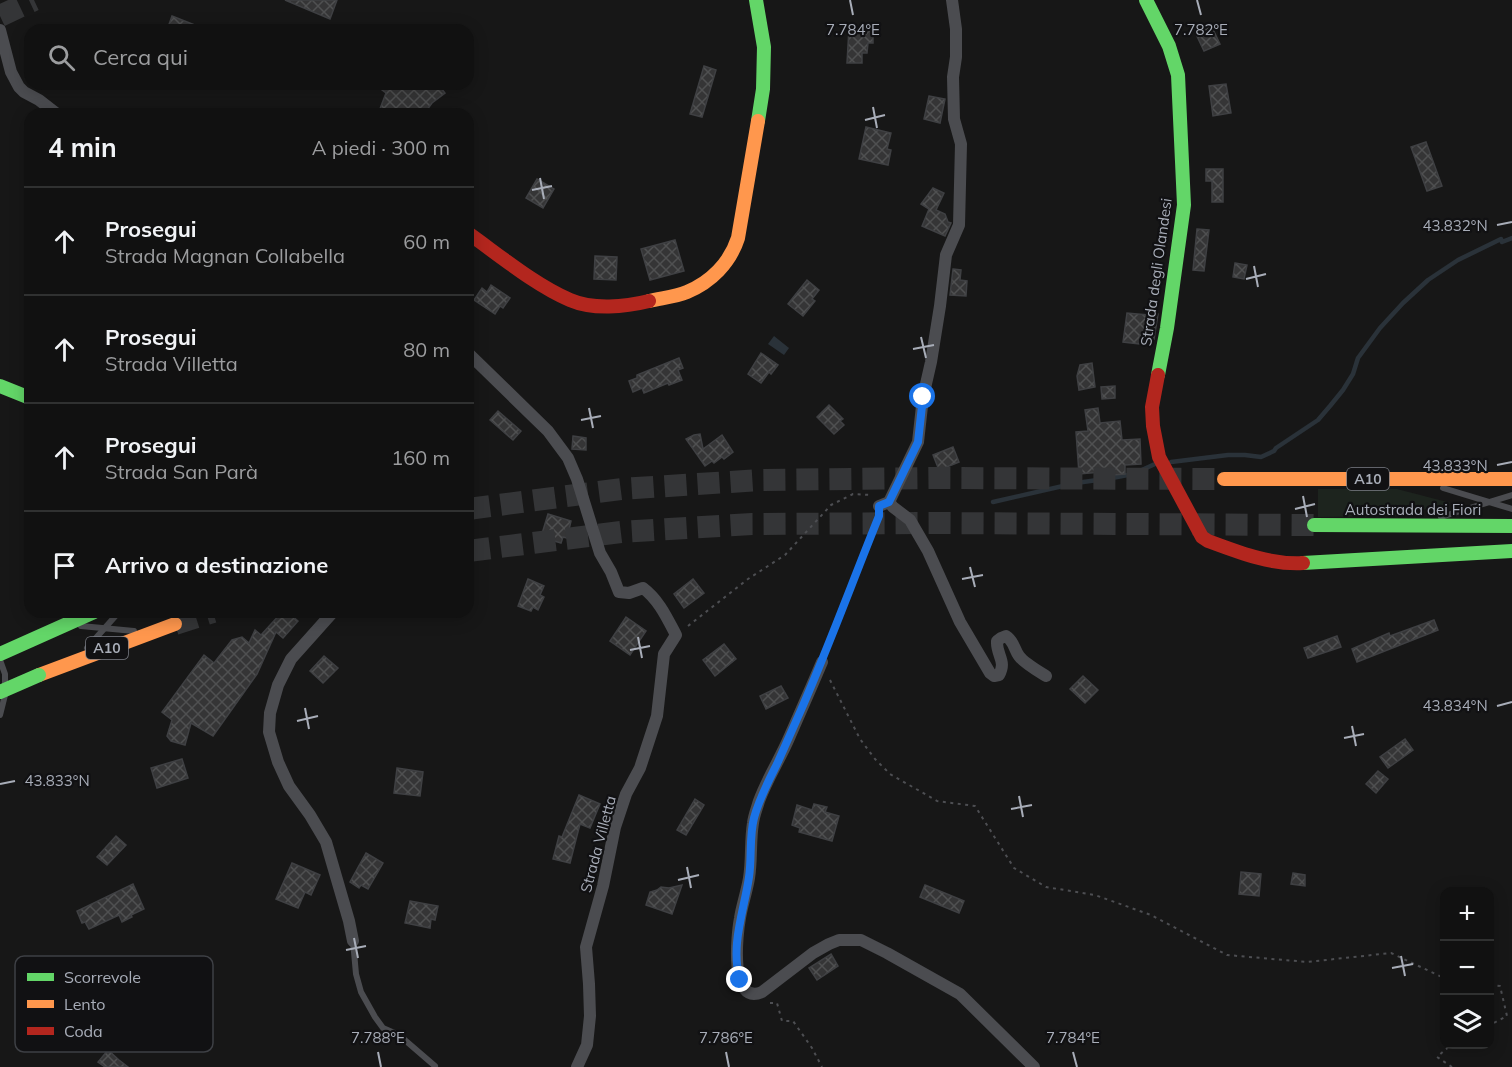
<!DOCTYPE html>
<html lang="it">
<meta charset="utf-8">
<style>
:root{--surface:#111;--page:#1e1f1f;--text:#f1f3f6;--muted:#9c9d9f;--line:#303131}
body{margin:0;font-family:Mulish,sans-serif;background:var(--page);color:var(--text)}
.controls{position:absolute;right:18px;bottom:18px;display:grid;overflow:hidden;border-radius:12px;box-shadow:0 3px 15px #0003}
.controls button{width:54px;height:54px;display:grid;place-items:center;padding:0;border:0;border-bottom:2px solid var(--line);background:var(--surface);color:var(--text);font:30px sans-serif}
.stop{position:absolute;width:18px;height:18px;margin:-14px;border:4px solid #1a73e8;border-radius:50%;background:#fff}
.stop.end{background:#1a73e8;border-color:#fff;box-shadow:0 2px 6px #0008}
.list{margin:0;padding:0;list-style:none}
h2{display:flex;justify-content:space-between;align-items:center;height:78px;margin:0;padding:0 24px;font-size:26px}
h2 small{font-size:20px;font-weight:400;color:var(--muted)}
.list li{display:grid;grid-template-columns:39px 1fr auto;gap:18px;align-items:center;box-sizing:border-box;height:108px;padding:0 24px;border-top:2px solid var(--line)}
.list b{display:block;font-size:22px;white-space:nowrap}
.list p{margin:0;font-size:20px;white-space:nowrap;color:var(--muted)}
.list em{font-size:20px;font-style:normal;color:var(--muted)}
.icon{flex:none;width:33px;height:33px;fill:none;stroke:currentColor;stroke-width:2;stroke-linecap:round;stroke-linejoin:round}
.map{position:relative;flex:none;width:1512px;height:1067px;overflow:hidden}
.search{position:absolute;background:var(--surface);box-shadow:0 3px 15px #0003;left:24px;top:24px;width:450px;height:66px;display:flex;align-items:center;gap:15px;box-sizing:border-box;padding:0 21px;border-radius:18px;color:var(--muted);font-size:22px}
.panel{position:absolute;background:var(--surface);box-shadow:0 3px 15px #0003;left:24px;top:108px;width:450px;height:510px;border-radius:18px}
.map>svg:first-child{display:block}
</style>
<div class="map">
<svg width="1512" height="1067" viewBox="0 0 1512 1067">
<defs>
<pattern id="building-cross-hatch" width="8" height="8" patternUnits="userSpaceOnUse" patternTransform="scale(1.5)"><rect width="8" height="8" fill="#353536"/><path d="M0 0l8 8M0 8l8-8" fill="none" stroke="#4f5051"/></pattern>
</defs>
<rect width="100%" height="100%" fill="#171717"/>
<!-- green -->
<polygon fill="#1d241e" points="1318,489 1397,489 1451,503 1399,516 1318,517"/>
<!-- water -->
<polygon fill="#2a3239" points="774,336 789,348 784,355 768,344"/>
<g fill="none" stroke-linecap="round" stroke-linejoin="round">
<!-- stream -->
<g stroke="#2a3239" stroke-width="4.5">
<polyline points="1171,462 1228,455 1245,455 1261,457 1274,451 1276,448 1318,420 1330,406 1343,390 1353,374 1358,358 1380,328 1403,303 1428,280 1458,260 1501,239 1502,242 1512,238"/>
<polyline points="993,502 1076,483 1112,478 1133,474 1155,464"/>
</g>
</g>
<!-- building -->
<g fill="url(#building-cross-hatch)" stroke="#3f4043" stroke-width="1.5">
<polygon points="285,0 337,0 330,19"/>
<polygon points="172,16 205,29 205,30 167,30"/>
<polygon points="1210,23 1220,44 1204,51 1194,30"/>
<polygon points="849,28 873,29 873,43 868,43 867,53 862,53 862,63 847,63"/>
<polygon points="704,66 716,70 702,117 690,114"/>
<polygon points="374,84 438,84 445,93 432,103 424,114 378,114 386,93"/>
<polygon points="1226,84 1231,113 1213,116 1209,86"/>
<polygon points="929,96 945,99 940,123 924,119"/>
<polygon points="866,127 891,133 887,149 891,150 888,165 859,159"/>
<polygon points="1426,142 1442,186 1427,191 1411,147"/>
<polygon points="1206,169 1223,169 1223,202 1212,202 1212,181 1206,181"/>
<polygon points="537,179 554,189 543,208 526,198"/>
<polygon points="933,188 944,193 936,210 945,214 948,222 951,223 945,236 922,226 929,209 921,204"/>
<polygon points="1197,229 1209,230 1204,271 1193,270"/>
<polygon points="675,240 684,271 650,280 641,249"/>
<polygon points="595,256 617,257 616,280 594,279"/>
<polygon points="1235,263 1247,265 1244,279 1233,277"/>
<polygon points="953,269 961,270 960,280 967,281 966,296 950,295"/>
<polygon points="807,280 819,290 812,299 815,301 803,316 788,304"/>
<polygon points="491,285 510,298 503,308 500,306 495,314 474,300 482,288 487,292"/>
<polygon points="1150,312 1158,314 1154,339 1140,336 1139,344 1123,342 1127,313 1149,315"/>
<polygon points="761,353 778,365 771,374 769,372 761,383 748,374"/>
<polygon points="679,358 683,368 678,370 682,380 669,385 668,383 644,393 642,388 633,392 629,381 637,378 637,375"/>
<polygon points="1092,363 1095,387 1079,390 1077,376 1080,365"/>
<polygon points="1115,386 1115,398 1102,399 1101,387"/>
<polygon points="829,405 843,419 840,421 844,425 834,434 817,417"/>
<polygon points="1098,408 1100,423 1120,421 1122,440 1140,439 1141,464 1125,465 1125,474 1113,475 1113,471 1079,474 1076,432 1088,431 1085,410"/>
<polygon points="498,411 521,431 513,440 490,420"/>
<polygon points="700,434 703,449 722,435 733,452 724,459 722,457 714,463 712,461 705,466 686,439 694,435"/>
<polygon points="573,436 586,438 586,450 572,449"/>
<polygon points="953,447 959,462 939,470 933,455"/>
<polygon points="548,514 571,521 567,538 563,537 561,543 541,537"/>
<polygon points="528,579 544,586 540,595 544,597 538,610 533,607 531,611 518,606"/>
<polygon points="693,579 704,593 684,608 674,594"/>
<polygon points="282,612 288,612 298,621 283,638 276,632 257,674 213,736 191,723 185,745 171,741 167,736 172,720 162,712 204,655 214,663 232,640 242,637 249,643 255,630 261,635"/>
<polygon points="626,617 646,631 630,655 610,641"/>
<polygon points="1434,620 1438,630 1357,662 1352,649 1389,633 1390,636"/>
<polygon points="1337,636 1341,647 1308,658 1304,648"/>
<polygon points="724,644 736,659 715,676 703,660"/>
<polygon points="324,656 338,668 323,683 310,671"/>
<polygon points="1083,676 1098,690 1085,703 1070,689"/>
<polygon points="781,686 788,698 766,709 760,696"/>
<polygon points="1405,739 1413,750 1388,768 1380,757"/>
<polygon points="182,759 188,778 157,788 151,768"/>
<polygon points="397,768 423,772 420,796 394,793"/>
<polygon points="1378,771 1388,779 1376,793 1366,784"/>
<polygon points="579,795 600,804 590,828 580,824 570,863 553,859 559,836 562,837"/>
<polygon points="695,799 704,805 686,835 677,830"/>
<polygon points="814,804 827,807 825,812 839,816 832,841 799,832 800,828 792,825 797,805 812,810"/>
<polygon points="116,836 126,845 107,865 97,857"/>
<polygon points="366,853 383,863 368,889 361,885 359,888 350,882"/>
<polygon points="292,863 320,875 311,895 305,892 298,908 276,899"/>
<polygon points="1241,872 1261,874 1259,896 1239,894"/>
<polygon points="1293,873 1305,875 1305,886 1291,884"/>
<polygon points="133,884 144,909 131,915 132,917 122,922 119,915 89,929 85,922 82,923 77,911"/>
<polygon points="682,885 672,914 646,905 650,892 657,890 661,887 669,888"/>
<polygon points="925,885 964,901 959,913 920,897"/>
<polygon points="410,901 438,906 435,920 431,919 430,928 405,923"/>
<polygon points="831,954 838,966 817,980 809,968"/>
<polygon points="108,1050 119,1060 128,1067 105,1067 98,1062"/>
</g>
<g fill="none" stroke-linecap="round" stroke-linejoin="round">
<!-- highway-tunnel -->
<g stroke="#343537" stroke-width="22" stroke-dasharray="22 11" stroke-linecap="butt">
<polyline points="0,16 34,0"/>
<polyline points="468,509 621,489 760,480 932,478 1224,479"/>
<polyline points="468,551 621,532 752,524 938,523 1314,525"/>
<polyline points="175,624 213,612"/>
</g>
<!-- path -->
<g stroke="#4d4e52" stroke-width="2" stroke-dasharray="3 4.5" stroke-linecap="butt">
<polyline points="688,626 748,579 785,555 831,505 853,494 871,495"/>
<polyline points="826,650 878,519"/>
<polyline points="830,680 860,739 875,759 890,774 937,801 975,806 1014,868 1046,887 1095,895 1151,915 1227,955 1307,962 1391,953 1444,978"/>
<polyline points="1490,985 1500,986 1507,1016 1490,1025"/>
<polyline points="770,1003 777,1003 782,1021 793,1021 812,1048 822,1067"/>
<polyline points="1452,1067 1437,1057 1452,1044"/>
</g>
<!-- lane -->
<g stroke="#4b4c50" stroke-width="6">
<polyline points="1443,488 1512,509"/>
<polyline points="1441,517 1512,495"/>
<polyline points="81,626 134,631"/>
<polyline points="87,648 119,612"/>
<polyline points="0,660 5,674 5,685"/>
<polyline points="0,715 5,695"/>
<polyline points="353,941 356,974 361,992 375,1017 383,1028 399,1035 435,1066"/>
</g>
<!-- street -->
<g stroke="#4b4c50" stroke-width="12">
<polyline points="0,30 11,72 19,87 24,92 39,100 57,114"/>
<path d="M468 353 548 431 568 458 577 479 600 553 611 572 619 592 629 593 643 588C659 600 667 618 676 635L664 654 657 716 640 768 626 794 615 827 603 886 586 947 589 984 590 1016 587 1045 577 1067"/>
<path d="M889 502 893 507 910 520 928 551 960 622 990 673 994 676 999 675C1007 661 996 655 997 641L1001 638 1006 636C1014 641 1014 649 1019 656 1024 663 1038 671 1046 676"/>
<polyline points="879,506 889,502 918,442 923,397 931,362 940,306 946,255 959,225 961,144 954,119 953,77 956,57 956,29 952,0"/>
<polyline points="333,612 291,659 278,685 270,713 269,732 278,762 289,786 310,815 326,842 349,921 353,941"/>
<path d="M822 662C811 688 800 713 789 738 780 759 767 779 759 801 757 808 754 815 753 823 750 841 752 860 749 878 747 891 742 905 740 918 737 934 729 1006 762 992L813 953 829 944 839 940H861L887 953 960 994 1034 1067"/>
</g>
<!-- fast -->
<g stroke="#63d668" stroke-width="14">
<polyline points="756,0 764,47 763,89 758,121"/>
<polyline points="1146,0 1169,46 1178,75 1184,205 1167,328 1158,375"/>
<polyline points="0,386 30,398"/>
<polyline points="1314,525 1512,526"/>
<polyline points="1303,563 1512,551"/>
<polyline points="0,654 94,612"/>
</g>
<!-- slow -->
<g stroke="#ff974d" stroke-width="14">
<path d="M649 301C661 298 675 297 687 292 711 282 730 263 738 238L758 121"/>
<polyline points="1224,479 1512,479"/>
<polyline points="39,675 175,624"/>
</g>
<!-- jam -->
<g stroke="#b3261e" stroke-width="14">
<path d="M468 233C499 255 535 285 570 300 593 310 625 307 649 301"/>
<path d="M1158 375 1152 407 1153 426 1159 457 1202 537 1208 541C1238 552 1270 565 1303 563"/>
</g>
<!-- fast-bridge -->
<polyline stroke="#63d668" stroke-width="14" points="0,692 39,675"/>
</g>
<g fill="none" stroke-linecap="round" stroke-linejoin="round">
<!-- route -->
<path stroke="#1a73e8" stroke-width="8" d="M740 980C730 946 744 911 749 877 752 858 749 837 754 818 759 799 768 782 777 764 785 746 793 728 801 710 829 646 853 580 879 516V506L889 502 918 442 923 397"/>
</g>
<!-- ticks -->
<path fill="none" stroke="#a8adb8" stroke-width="2" d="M850 0 853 15M1197 0 1201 15M873 107 877 128M865 120 885 115M540 178 544 199M532 190 552 186M1497 225 1512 222M1254 266 1258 287M1246 279 1266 274M921 337 926 358M913 349 934 345M589 408 593 428M581 420 601 416M1497 465 1512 462M1303 496 1307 517M1295 509 1315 504M970 567 975 587M962 579 983 575M638 637 642 658M630 650 650 646M1497 706 1512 702M305 708 309 729M297 721 318 716M1352 726 1356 746M1344 738 1364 734M0 784 15 781M1019 796 1023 817M1011 809 1032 805M687 867 691 888M678 880 699 875M354 938 358 958M346 950 366 946M1401 956 1405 976M1392 968 1413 964M378 1052 381 1067M726 1052 729 1067M1073 1052 1077 1067"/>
<g text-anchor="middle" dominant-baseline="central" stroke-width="4.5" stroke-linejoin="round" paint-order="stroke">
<!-- shield labels -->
<g fill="#111113" stroke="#7b7e86" stroke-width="1.5">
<rect x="1347" y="468" width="42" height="22" rx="4.5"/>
<rect x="86" y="637" width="42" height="22" rx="4.5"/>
</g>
<g font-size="14" font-weight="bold" fill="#a8adb8">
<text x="1368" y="479">A10</text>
<text x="107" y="648">A10</text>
</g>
<!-- street labels -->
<g font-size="15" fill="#a8adb8" stroke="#111113">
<text transform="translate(1156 272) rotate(-82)">Strada degli Olandesi</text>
<text x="1413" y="509">Autostrada dei Fiori</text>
<text transform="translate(598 844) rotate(-75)">Strada Villetta</text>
</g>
</g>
<!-- legend -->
<rect x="15" y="956" width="198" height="96" rx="9" fill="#111113" stroke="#3e4045" stroke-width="1.5"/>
<rect x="27" y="973" width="27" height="8" fill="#63d668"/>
<rect x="27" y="1000" width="27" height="8" fill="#ff974d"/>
<rect x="27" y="1027" width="27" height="8" fill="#b3261e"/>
<g font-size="16" fill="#a8adb8">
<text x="64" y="983">Scorrevole</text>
<text x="64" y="1010">Lento</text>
<text x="64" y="1037">Coda</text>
</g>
<g font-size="15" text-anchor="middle" fill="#a8adb8" stroke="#111113" stroke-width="4.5" stroke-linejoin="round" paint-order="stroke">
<text x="853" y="35">7.784°E</text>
<text x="1201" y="35">7.782°E</text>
<text x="1455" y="231">43.832°N</text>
<text x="1455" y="471">43.833°N</text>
<text x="1455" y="711">43.834°N</text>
<text x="57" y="786">43.833°N</text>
<text x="378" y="1043">7.788°E</text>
<text x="726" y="1043">7.786°E</text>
<text x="1073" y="1043">7.784°E</text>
</g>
</svg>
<div class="controls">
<button>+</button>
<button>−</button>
<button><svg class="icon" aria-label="layers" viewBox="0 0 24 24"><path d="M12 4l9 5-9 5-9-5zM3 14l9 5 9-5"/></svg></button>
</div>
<div class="stop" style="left:923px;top:397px"></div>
<div class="stop end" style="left:740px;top:980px"></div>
<div class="search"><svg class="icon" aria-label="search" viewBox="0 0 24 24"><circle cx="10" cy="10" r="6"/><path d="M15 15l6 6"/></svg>Cerca qui</div>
<section class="panel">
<h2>4 min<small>A piedi · 300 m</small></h2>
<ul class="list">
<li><svg class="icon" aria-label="ahead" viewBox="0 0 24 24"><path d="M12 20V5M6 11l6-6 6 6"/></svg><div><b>Prosegui</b><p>Strada Magnan Collabella</p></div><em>60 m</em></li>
<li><svg class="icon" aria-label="ahead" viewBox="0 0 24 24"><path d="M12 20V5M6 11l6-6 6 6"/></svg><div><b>Prosegui</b><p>Strada Villetta</p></div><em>80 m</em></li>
<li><svg class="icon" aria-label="ahead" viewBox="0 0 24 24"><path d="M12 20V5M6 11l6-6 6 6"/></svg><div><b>Prosegui</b><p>Strada San Parà</p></div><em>160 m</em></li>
<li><svg class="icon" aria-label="arrive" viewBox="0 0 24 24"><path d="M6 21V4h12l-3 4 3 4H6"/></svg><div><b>Arrivo a destinazione</b></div></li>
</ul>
</section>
</div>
